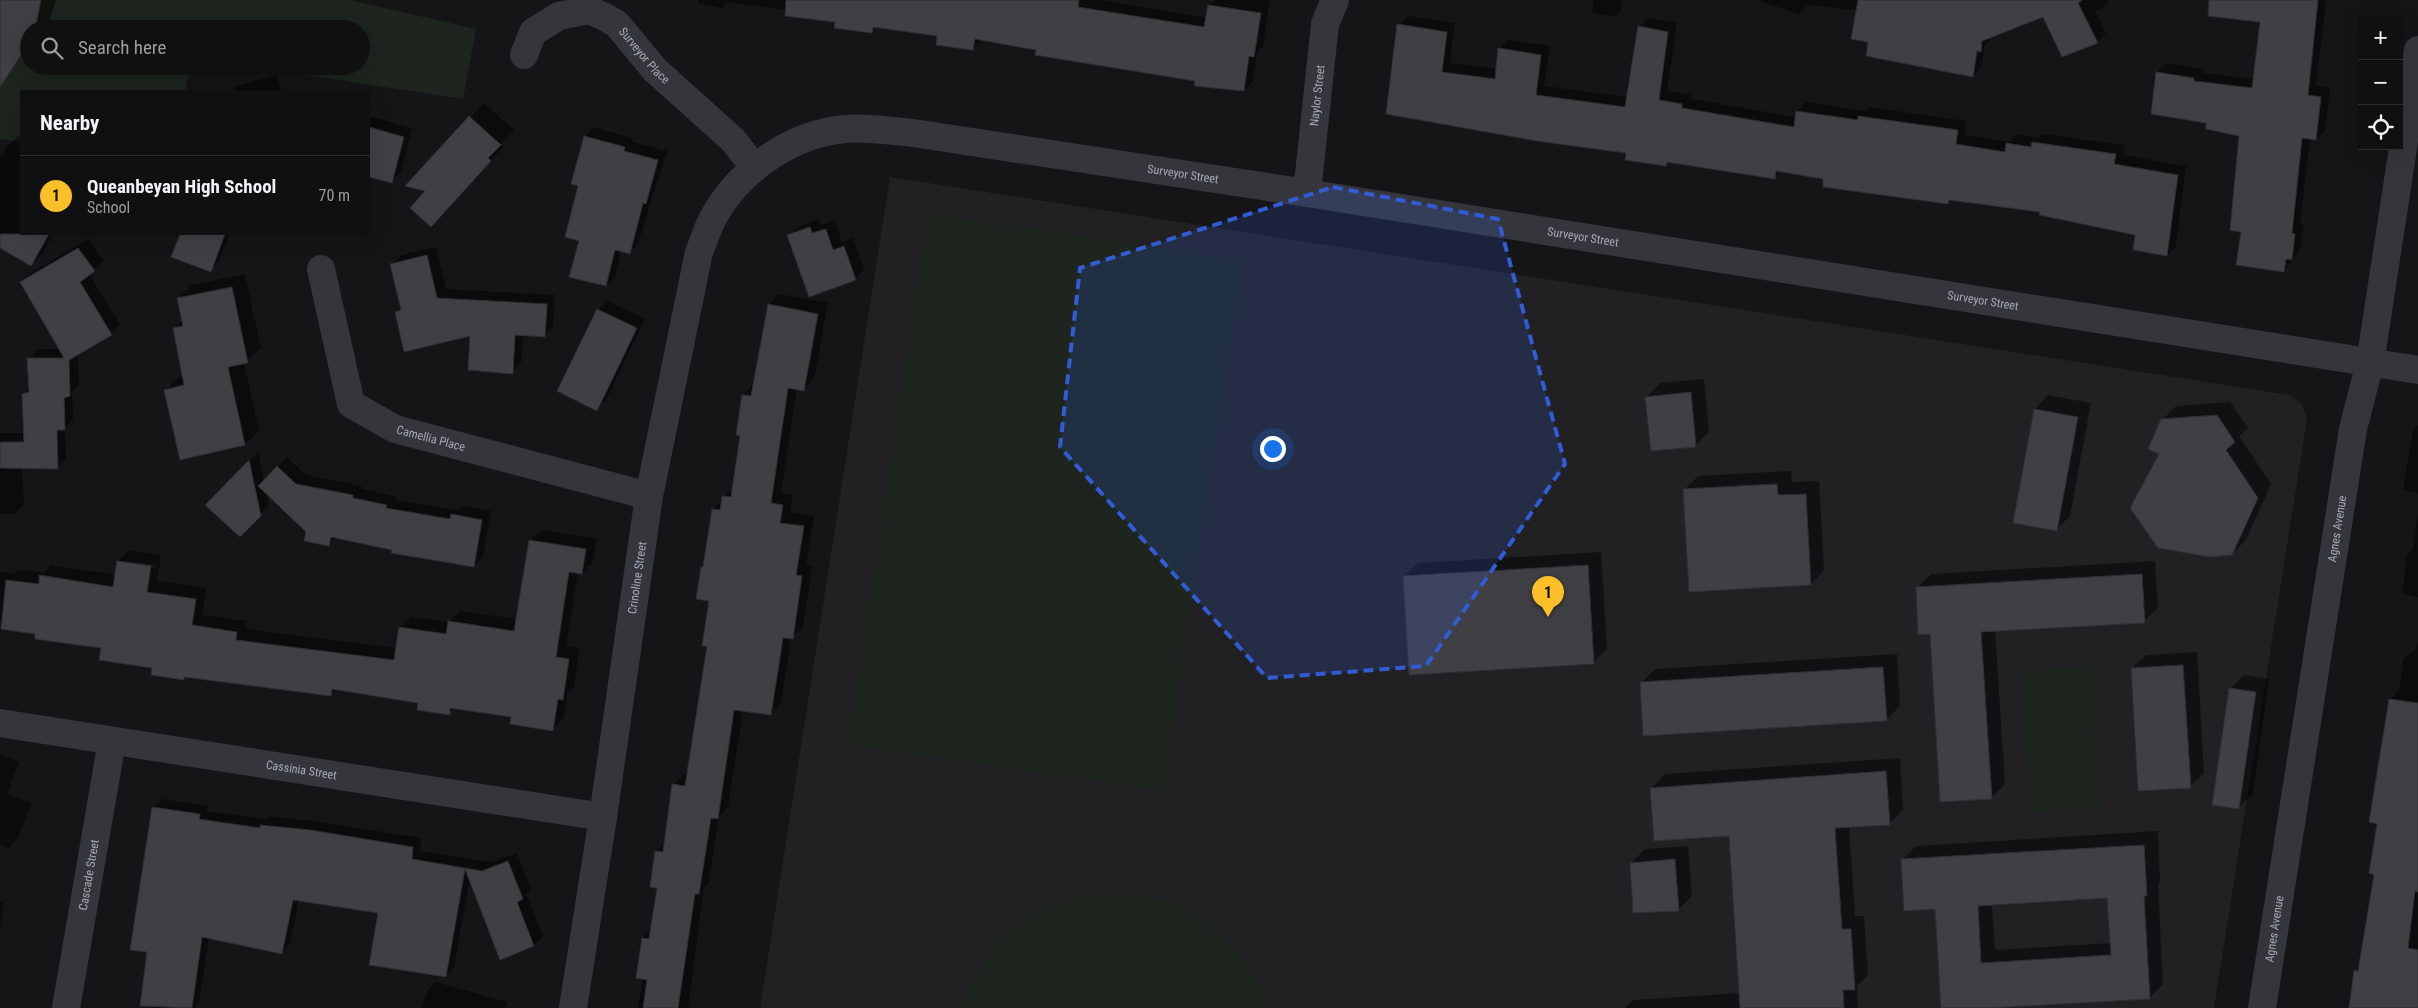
<!DOCTYPE html>
<meta charset="utf-8">
<style>
:root{--surface:#101011;--page:#19191a;--text:#f1f3f6;--muted:#9c9d9f;--line:#303031;--accent:#fbc028}
body{margin:0;font-family:"Roboto Condensed",sans-serif;background:var(--page);color:var(--text)}
.controls{position:absolute;right:15px;top:15px;display:grid;overflow:hidden;border-radius:0px;box-shadow:0 5px 20px #0002}
.controls button{width:45px;height:45px;display:grid;place-items:center;padding:0;border:0;border-bottom:1px solid var(--line);background:var(--surface);color:var(--text);font:25px sans-serif}
.you{position:absolute;left:1272px;top:448px;width:18px;height:18px;margin:-12px;border:4px solid #fff;border-radius:50%;background:#1a73e8;box-shadow:0 0 0 8px #1a73e833}
.badge{display:grid;place-items:center;width:32px;height:32px;border-radius:50%;background:var(--accent);color:#111;font-size:16px;font-weight:700}
.pin{position:absolute;translate:-50% -41px;filter:drop-shadow(0 1px 2px #0008)}
.pin::after{content:'';position:absolute;top:26px;width:18px;height:15px;background:inherit;clip-path:polygon(0 0,100% 0,50% 100%)}
.list{margin:0;padding:0;list-style:none}
h2{display:flex;justify-content:space-between;align-items:center;height:65px;margin:0;padding:0 20px;font-size:21px}
h2 small{font-size:16px;font-weight:400;color:var(--muted)}
.list li{display:grid;grid-template-columns:32px 1fr auto;gap:15px;align-items:center;box-sizing:border-box;height:80px;padding:0 20px;border-top:1px solid var(--line)}
.list b{display:block;font-size:19px;white-space:nowrap}
.list p{margin:0;font-size:16px;white-space:nowrap;color:var(--muted)}
.list em{font-size:16px;font-style:normal;color:var(--muted)}
.icon{flex:none;width:28px;height:28px;fill:none;stroke:currentColor;stroke-width:2;stroke-linecap:round;stroke-linejoin:round}
.map{position:relative;flex:none;width:2418px;height:1008px;overflow:hidden}
.search{position:absolute;background:var(--surface);box-shadow:0 5px 20px #0002;left:20px;top:20px;width:350px;height:55px;display:flex;align-items:center;gap:12px;box-sizing:border-box;padding:0 18px;border-radius:28px;color:var(--muted);font-size:19px}
.panel{position:absolute;background:var(--surface);box-shadow:0 5px 20px #0002;left:20px;top:90px;width:350px;height:145px;border-radius:0px}
.map>svg:first-child{display:block}
</style>
<div class="map">
<svg width="2418" height="1008" viewBox="0 0 2418 1008">
<rect width="100%" height="100%" fill="#151517"/>
<!-- built -->
<polygon fill="#212124" points="890,177 2290,395 2302,404 2307,419 2214,1008 760,1008"/>
<!-- green -->
<g fill="#1d251e">
<polygon points="0,0 350,0 476,29 463,99 245,66 361,66 361,29 29,29 29,66 190,66 185,91 21,91 21,142 0,139"/>
<polygon points="928,213 1243,261 1163,791 848,744"/>
<polygon points="2091,667 2101,808 2030,812 2021,671"/>
<path d="M1116 893C1135 895 1154 897 1172 904 1216 921 1255 962 1267 1008H962C974 958 1018 916 1066 901 1082 896 1099 895 1116 893Z"/>
</g>
<!-- shadow -->
<g fill="#0007" fill-rule="evenodd">
<polygon points="0,0 56,0 49,20 43,29 29,29 29,46 0,73"/>
<polygon points="698,0 1100,0 1207,18 1209,6 1215,0 1270,0 1263,46 1257,53 1253,81 1244,90 983,39 973,49 938,35 876,26 871,31 798,11 728,2 722,8 698,3"/>
<polygon points="1594,0 1622,0 1620,12 1616,16 1592,13"/>
<polygon points="1757,0 2110,0 2102,8 2095,11 2106,33 2097,42 2044,15 1990,36 1990,41 1984,46 1982,66 1973,75 1869,41 1857,10 1808,5 1799,14"/>
<polygon points="2249,0 2326,0 2316,86 2330,88 2325,130 2316,139 2310,138 2300,224 2304,225 2300,250 2284,271 2242,231 2240,135 2207,122 2157,72 2166,63 2203,69 2203,73 2254,79 2261,21"/>
<polygon points="1408,16 1455,23 1450,63 1497,69 1499,49 1508,40 1550,46 1544,86 1628,97 1639,27 1648,18 1677,23 1667,91 1691,95 1691,99 1796,117 1797,111 1806,102 1865,111 1869,107 1966,121 1965,135 2009,142 2017,134 2038,138 2043,134 2124,145 2123,155 2186,166 2176,246 2167,255 2136,234 2041,211 1952,199 1948,203 1781,171 1774,178 1669,161 1665,165 1628,152 1387,113 1399,25"/>
<polygon points="277,75 281,91 232,91 237,86"/>
<polygon points="484,103 514,130 501,144 503,147 445,211 427,190 408,185"/>
<polygon points="369,116 412,128 401,172 391,181 369,175"/>
<polygon points="594,127 633,138 632,142 667,151 638,243 629,253 621,251 615,276 606,285 580,240 580,185 585,136"/>
<polygon points="19,135 21,137 21,234 53,234 43,253 31,265 0,246 0,155 2,156 7,147"/>
<polygon points="819,219 821,225 835,220 842,242 853,238 864,270 855,279 789,236 798,227"/>
<polygon points="182,234 230,234 219,261 210,270 173,256"/>
<polygon points="88,239 104,261 89,274 120,324 111,334 78,354 79,386 72,392 73,420 65,427 66,459 57,468 22,467 24,505 14,514 0,514 0,433 25,433 23,395 30,388 29,359 38,349 61,349 22,282 31,273"/>
<polygon points="436,247 446,289 555,295 553,326 544,335 523,334 521,363 512,372 472,335 396,312 402,307 392,265 401,255"/>
<polygon points="245,274 261,348 244,362 259,431 245,444 166,390 179,377 183,376 174,329 183,320 179,298 192,285"/>
<polygon points="779,294 828,303 814,379 804,389 797,388 781,493 793,495 790,512 814,516 806,565 812,566 803,627 791,638 781,703 770,714 743,710 728,807 719,816 709,882 704,887 688,1008 638,1008 643,978 638,977 643,938 652,929 659,887 656,851 666,842 674,785 684,774 688,775 708,645 711,600 702,567 704,565 714,509 734,486 741,435 743,396 754,384 769,305"/>
<polygon points="607,301 645,319 606,400 597,409 598,310"/>
<polygon points="1704,379 1709,432 1696,445 1647,397 1660,383"/>
<polygon points="2048,395 2091,403 2070,516 2057,529 2014,522 2035,409"/>
<polygon points="2230,402 2248,428 2239,436 2271,484 2246,540 2232,554 2160,454 2162,420 2176,406"/>
<polygon points="2418,425 2418,494 2403,490 2413,430"/>
<polygon points="258,452 264,481 287,457 306,475 362,486 361,489 395,496 395,500 457,510 461,506 491,511 483,557 473,566 336,537 328,545 308,531 266,493 269,505 240,536 207,505"/>
<polygon points="1791,471 1792,482 1819,481 1824,570 1811,584 1684,490 1698,476"/>
<polygon points="2418,513 2418,597 2402,593 2407,555 2413,549"/>
<path d="M541 530 597 539 593 562 582 573 578 572 566 646 579 648 574 688 567 694 564 718 553 729 513 716 455 707 449 714 419 702 336 689 330 695 186 676 184 678 103 647 37 633 0 621V572L14 574 19 569 43 573 51 565 116 575 118 561 129 550 161 555 157 581 206 588 202 615 247 621 246 629 397 648 400 628 411 617 449 622 460 611 517 619 530 541ZM125 561 157 565V568L125 563Z"/>
<polygon points="1601,552 1607,649 1593,663 1404,576 1418,563"/>
<polygon points="2155,561 2158,608 2144,621 1995,630 2005,784 1991,798 1931,633 1917,588 1931,574"/>
<polygon points="2418,643 2418,1008 2350,1008 2355,971 2360,967 2375,874 2390,700 2399,691 2403,659 2415,650"/>
<polygon points="2197,652 2204,773 2190,786 2132,668 2146,655"/>
<polygon points="1897,654 1900,706 1886,720 1641,683 1655,669"/>
<polygon points="2244,675 2269,679 2253,794 2239,807 2230,689"/>
<polygon points="0,755 19,762 7,795 32,803 18,838 9,848 0,845"/>
<polygon points="1900,758 1903,810 1890,823 1849,826 1855,916 1864,916 1868,975 1857,986 1858,1008 1625,1008 1633,1000 1741,993 1730,835 1652,788 1665,774"/>
<polygon points="162,799 208,806 207,811 267,819 270,816 320,822 421,838 420,851 492,862 517,853 531,890 526,894 543,936 534,945 501,958 470,878 454,967 446,976 379,912 299,899 290,944 282,953 209,937 199,1003 194,1008 150,1008 149,951 153,808"/>
<path d="M2158 831 2160 881 2158 884 2163 984 2150 997 1943 1008 1936 908 1902 860 1916 846ZM2108 897 2112 943 1995 950 1992 904Z"/>
<polygon points="1688,846 1692,896 1678,910 1631,863 1645,849"/>
<polygon points="0,902 4,903 0,929"/>
<polygon points="436,982 507,1002 505,1008 422,1008 427,991"/>
</g>
<!-- building -->
<g fill="#3f3f44" stroke="#2f2f33" fill-rule="evenodd">
<polygon points="0,0 41,0 35,29 29,29 29,43 0,87"/>
<polygon points="786,0 1079,0 1078,7 1204,27 1208,5 1261,13 1254,57 1249,56 1244,91 1194,86 1195,81 1035,55 1036,50 975,39 973,50 936,45 937,36 873,27 872,33 834,28 835,22 785,16"/>
<polygon points="1858,0 2082,0 2078,3 2098,43 2062,57 2043,17 1982,41 1981,52 1977,51 1973,77 1866,56 1868,42 1851,39"/>
<polygon points="2209,0 2318,0 2308,95 2321,97 2316,140 2302,138 2292,233 2295,234 2292,260 2286,259 2284,272 2236,265 2241,232 2230,230 2239,136 2206,129 2206,123 2151,114 2156,72 2194,78 2194,81 2252,88 2260,22 2208,16"/>
<polygon points="1397,24 1447,32 1442,72 1495,79 1498,48 1541,55 1536,95 1625,107 1638,26 1668,32 1659,100 1682,104 1682,108 1794,127 1796,111 1858,120 1858,116 1958,130 1956,144 2005,152 2006,143 2031,147 2032,142 2116,154 2114,164 2178,175 2167,256 2133,250 2135,235 2039,215 2040,212 1949,200 1948,204 1823,187 1823,179 1776,171 1775,179 1667,162 1666,166 1625,160 1626,153 1537,141 1386,114"/>
<polygon points="469,116 501,145 488,158 491,161 431,227 410,208 425,191 405,186"/>
<polygon points="369,127 404,137 392,183 369,177"/>
<polygon points="584,136 625,147 624,151 658,160 646,204 643,203 630,254 615,250 606,286 569,277 579,241 565,237 578,186 571,184"/>
<polygon points="810,227 812,233 826,229 833,250 844,246 856,280 809,297 787,235"/>
<polygon points="0,234 49,234 31,266 0,248"/>
<polygon points="180,234 225,234 211,272 171,257"/>
<polygon points="78,248 95,271 80,282 112,335 69,360 70,396 64,398 65,430 57,430 58,469 0,468 0,442 24,442 22,394 29,392 27,358 64,358 20,282"/>
<polygon points="427,255 437,298 547,304 545,337 515,335 513,374 468,370 470,336 404,352 395,312 401,310 390,264"/>
<polygon points="232,287 248,363 228,367 245,445 180,460 164,390 184,385 173,328 183,326 177,298"/>
<polygon points="768,304 818,314 804,391 788,388 771,503 783,505 780,523 804,526 796,575 802,576 793,639 783,638 771,715 734,710 718,819 711,818 699,894 695,894 678,1008 643,1008 647,980 636,978 642,938 649,939 657,888 650,887 655,851 663,852 672,784 685,786 707,646 702,646 709,601 696,599 701,567 703,567 712,509 720,510 722,496 731,497 740,436 736,435 742,395 751,396"/>
<polygon points="597,309 637,328 597,411 557,391"/>
<polygon points="1691,392 1696,447 1651,451 1645,397"/>
<polygon points="2034,409 2078,417 2057,531 2013,523"/>
<polygon points="2217,415 2235,442 2226,450 2258,498 2232,555 2210,557 2158,548 2130,508 2159,454 2148,449 2161,419"/>
<polygon points="249,460 261,516 240,537 205,505"/>
<polygon points="277,466 296,484 353,495 353,498 387,505 386,508 450,519 451,514 482,520 474,567 391,553 392,550 331,537 329,546 304,541 306,532 258,486"/>
<polygon points="1777,484 1778,495 1806,494 1811,585 1689,592 1683,489"/>
<polygon points="529,540 586,549 582,574 569,572 556,657 569,659 563,700 558,699 553,731 510,724 511,717 450,708 450,715 417,710 418,703 332,689 331,696 184,677 184,680 151,675 152,668 99,660 101,648 35,639 35,634 1,629 6,580 39,584 39,575 113,587 117,561 151,566 147,592 196,599 192,625 237,632 236,640 394,660 399,627 446,634 448,621 514,631"/>
<polygon points="1588,565 1594,664 1409,675 1403,576"/>
<polygon points="2142,574 2145,623 1981,632 1992,799 1940,802 1930,634 1918,635 1916,587"/>
<polygon points="2183,665 2191,788 2138,791 2131,668"/>
<polygon points="1883,667 1887,721 1643,736 1640,682"/>
<polygon points="2229,688 2256,692 2239,809 2212,805"/>
<polygon points="2389,699 2418,703 2418,892 2415,891 2408,948 2418,950 2418,1008 2349,1008 2354,970 2358,971 2374,875 2369,873 2377,824 2369,822"/>
<polygon points="1886,771 1890,825 1835,828 1842,929 1851,929 1855,990 1843,990 1844,1008 1740,1008 1729,836 1654,841 1650,788"/>
<polygon points="152,807 200,814 199,819 260,828 260,825 310,830 413,847 412,859 482,871 508,861 523,899 517,902 534,946 500,960 465,869 446,977 369,965 378,913 293,900 282,954 202,937 192,1008 140,1006 147,952 130,950"/>
<path d="M2144 845 2147 896H2144L2150 999 1991 1008H1941L1935 909 1904 911 1901 859ZM2107 898 2111 955 1981 963 1978 906Z"/>
<polygon points="1675,859 1679,911 1633,913 1630,863"/>
</g>
<g fill="none" stroke-linecap="round" stroke-linejoin="round">
<!-- minor -->
<g stroke="#35363c" stroke-width="28">
<path id="s1" d="M524 55 533 32 559 16 588 10 603 16 617 24 655 70 733 140 755 168"/>
<path id="s2" d="M1307 193 1325 24 1335 0"/>
<path id="s3" d="M321 269 351 404 395 429 649 496"/>
<path id="s4" d="M0 723 603 817"/>
<path id="s5" d="M66 1008 112 741"/>
<path id="s6" d="M573 1008 603 817 649 496 699 252C703 243 706 233 710 224 734 174 789 134 845 129 868 127 890 131 913 133L1307 193 2418 370"/>
<path id="s7" d="M2262 1008 2353 429 2370 363 2418 50"/>
</g>
</g>
<!-- marked area -->
<path fill="#325cd3" fill-opacity="0.2" stroke="#325cd3" stroke-width="4" stroke-dasharray="10 6" stroke-linejoin="round" d="M1333 187 1498 219 1565 464 1426 666 1267 678 1060 447 1080 268Z"/>
<g text-anchor="middle" dominant-baseline="central" stroke-width="4" stroke-linejoin="round" paint-order="stroke">
<!-- street labels -->
<g font-size="12" fill="#a6aab8" stroke="#101012">
<text stroke="none"><textPath href="#s1" startOffset="159">Surveyor Place</textPath></text>
<text stroke="none"><textPath href="#s2" startOffset="98">Naylor Street</textPath></text>
<text stroke="none"><textPath href="#s6" startOffset="1310">Surveyor Street</textPath></text>
<text stroke="none"><textPath href="#s6" startOffset="1715">Surveyor Street</textPath></text>
<text stroke="none"><textPath href="#s6" startOffset="2120">Surveyor Street</textPath></text>
<text stroke="none"><textPath href="#s3" startOffset="226">Camellia Place</textPath></text>
<text stroke="none"><textPath href="#s7" startOffset="485">Agnes Avenue</textPath></text>
<text stroke="none"><textPath href="#s6" startOffset="435">Crinoline Street</textPath></text>
<text stroke="none"><textPath href="#s4" startOffset="305">Cassinia Street</textPath></text>
<text stroke="none"><textPath href="#s5" startOffset="135">Cascade Street</textPath></text>
<text stroke="none"><textPath href="#s7" startOffset="80">Agnes Avenue</textPath></text>
</g>
</g>
</svg>
<div class="controls">
<button>+</button>
<button>−</button>
<button><svg class="icon" aria-label="locate" viewBox="0 0 24 24"><circle cx="12" cy="12" r="6"/><path d="M12 2v4M12 18v4M2 12h4M18 12h4"/></svg></button>
</div>
<div class="you"></div>
<div class="pin badge" style="left:1548px;top:617px">1</div>
<div class="search"><svg class="icon" aria-label="search" viewBox="0 0 24 24"><circle cx="10" cy="10" r="6"/><path d="M15 15l6 6"/></svg>Search here</div>
<section class="panel">
<h2>Nearby<small></small></h2>
<ul class="list">
<li><span class="badge">1</span><div><b>Queanbeyan High School</b><p>School</p></div><em>70 m</em></li>
</ul>
</section>
</div>
